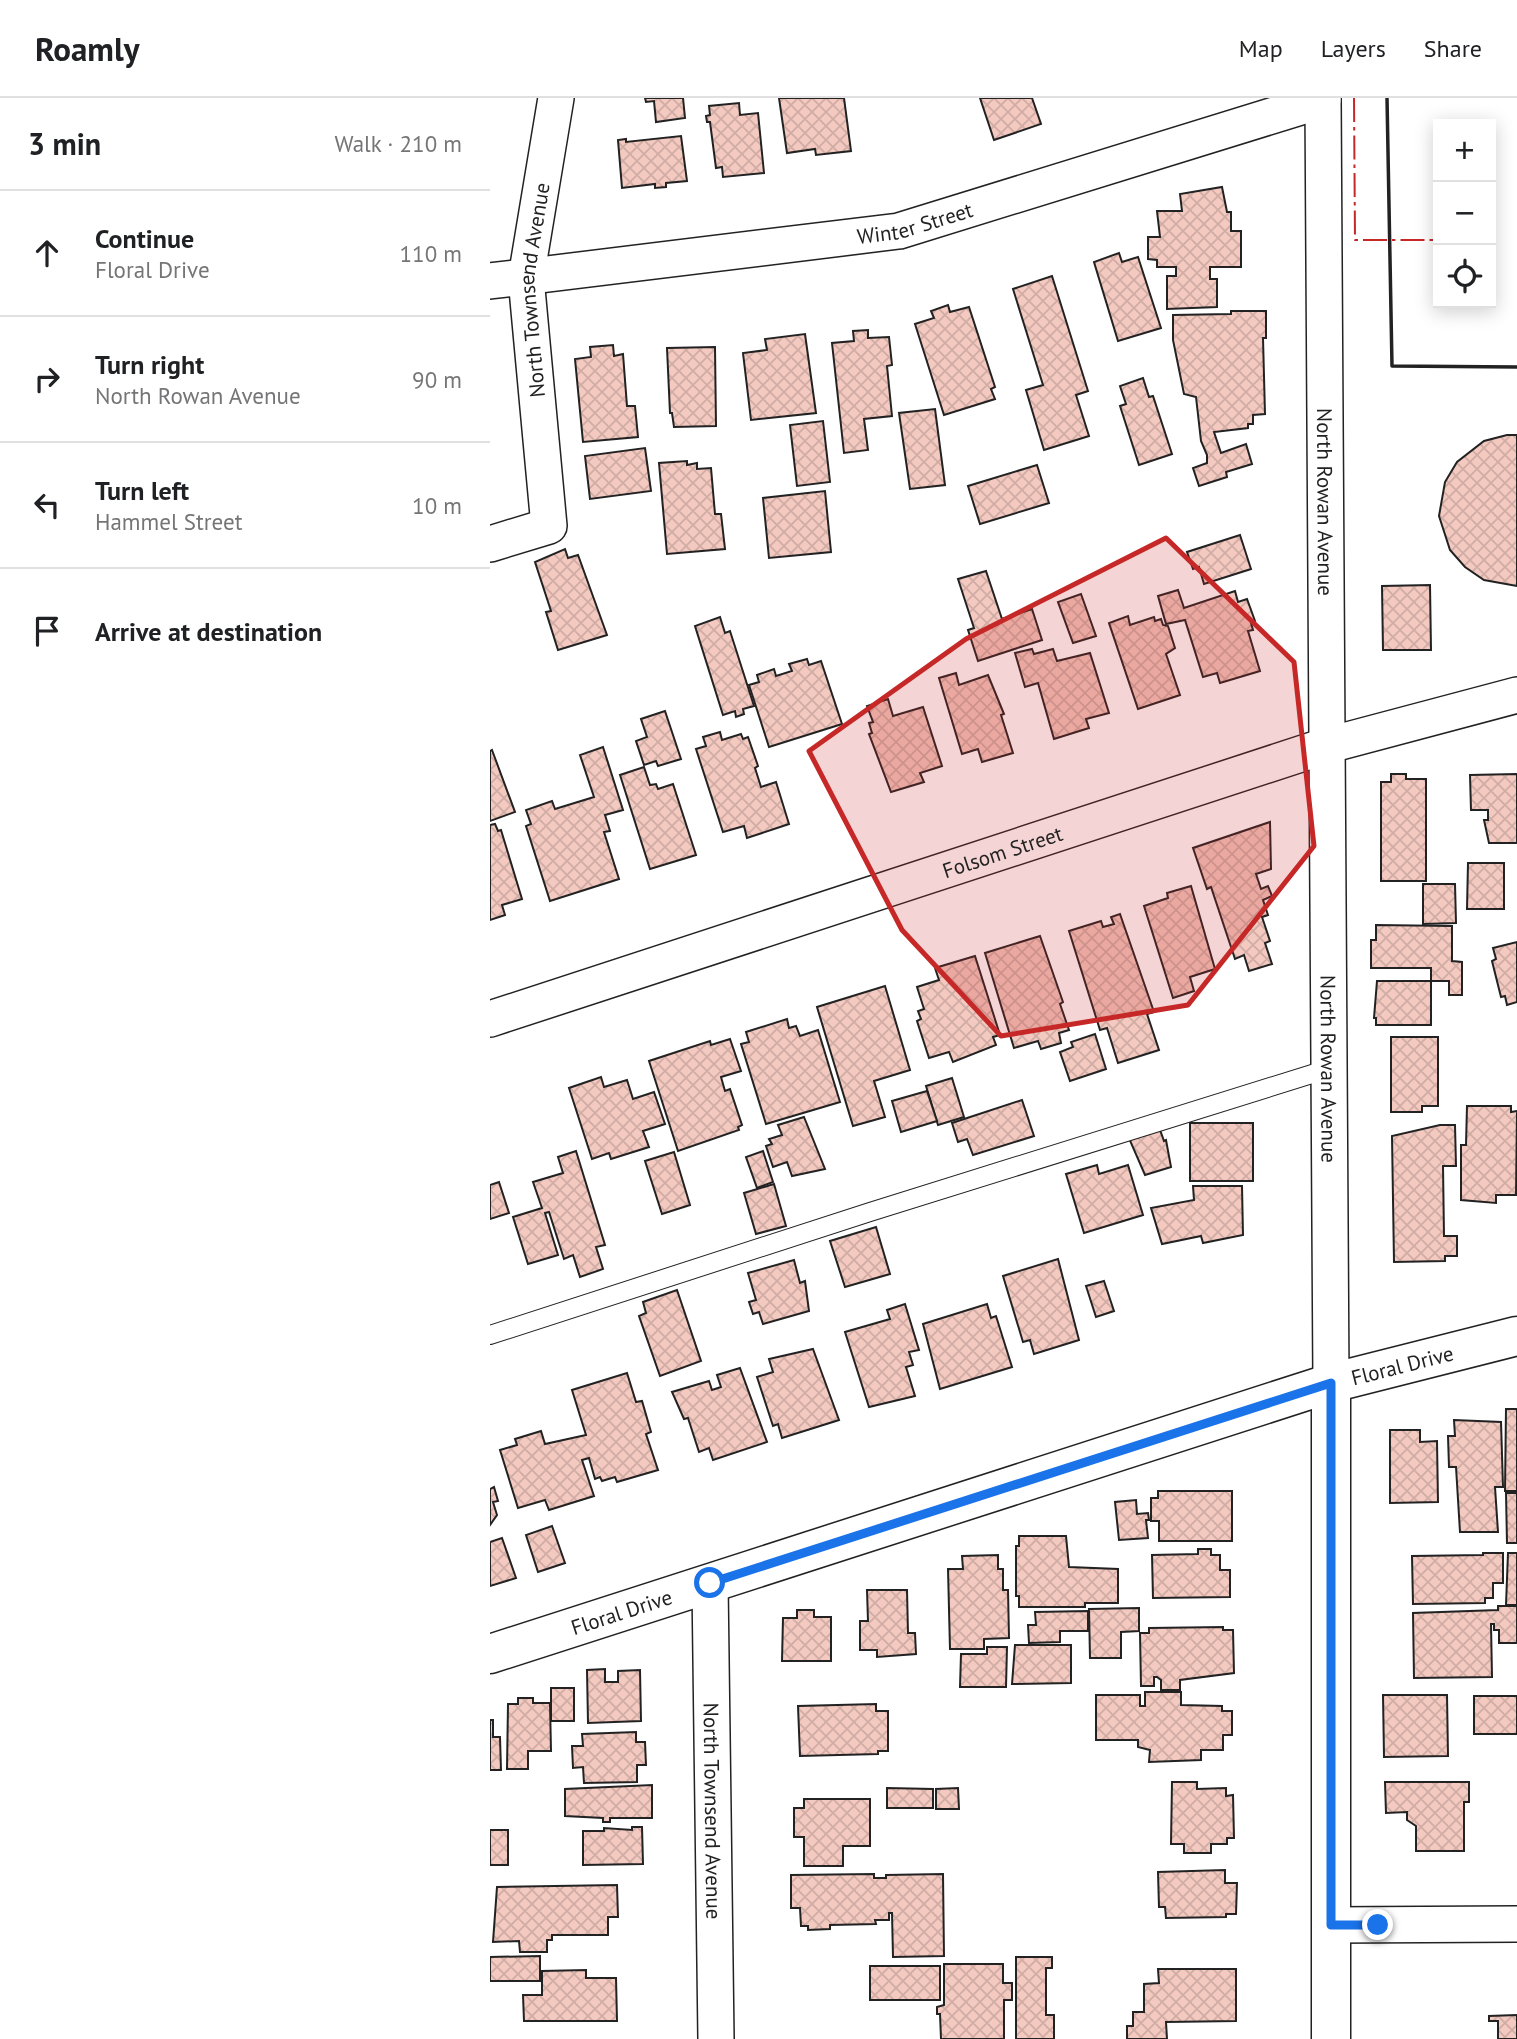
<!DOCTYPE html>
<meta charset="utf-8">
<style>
:root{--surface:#fff;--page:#f6f6f6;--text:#202124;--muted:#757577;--line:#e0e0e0}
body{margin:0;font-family:"PT Sans",sans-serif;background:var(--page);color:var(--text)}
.controls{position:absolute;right:21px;top:21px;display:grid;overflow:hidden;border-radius:0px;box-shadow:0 4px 18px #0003}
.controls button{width:63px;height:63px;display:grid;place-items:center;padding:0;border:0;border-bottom:2px solid var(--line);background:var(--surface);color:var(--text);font:35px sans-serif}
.stop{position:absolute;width:21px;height:21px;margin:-16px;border:5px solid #1a73e8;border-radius:50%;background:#fff}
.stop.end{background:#1a73e8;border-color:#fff;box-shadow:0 2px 7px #0008}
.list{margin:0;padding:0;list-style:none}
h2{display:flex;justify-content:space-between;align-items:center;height:91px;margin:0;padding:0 28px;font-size:30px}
h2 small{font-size:23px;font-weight:400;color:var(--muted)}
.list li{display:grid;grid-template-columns:46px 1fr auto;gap:21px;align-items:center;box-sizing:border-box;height:126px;padding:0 28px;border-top:2px solid var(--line)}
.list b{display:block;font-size:26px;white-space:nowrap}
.list p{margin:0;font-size:23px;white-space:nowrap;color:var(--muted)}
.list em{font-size:23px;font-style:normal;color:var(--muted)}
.icon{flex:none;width:38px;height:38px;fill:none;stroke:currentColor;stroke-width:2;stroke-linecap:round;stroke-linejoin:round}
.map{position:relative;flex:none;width:1027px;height:1941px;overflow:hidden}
header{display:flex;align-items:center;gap:42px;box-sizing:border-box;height:98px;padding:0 35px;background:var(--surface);border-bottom:2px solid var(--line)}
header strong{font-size:33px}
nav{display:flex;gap:38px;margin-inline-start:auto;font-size:24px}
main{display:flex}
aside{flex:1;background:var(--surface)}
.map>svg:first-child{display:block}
</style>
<header>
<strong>Roamly</strong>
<nav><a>Map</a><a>Layers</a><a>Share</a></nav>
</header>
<main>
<aside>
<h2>3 min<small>Walk · 210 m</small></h2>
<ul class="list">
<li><svg class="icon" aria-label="ahead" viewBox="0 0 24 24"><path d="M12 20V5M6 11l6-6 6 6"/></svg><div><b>Continue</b><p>Floral Drive</p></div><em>110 m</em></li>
<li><svg class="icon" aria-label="right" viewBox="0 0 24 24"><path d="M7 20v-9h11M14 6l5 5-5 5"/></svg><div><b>Turn right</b><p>North Rowan Avenue</p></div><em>90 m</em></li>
<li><svg class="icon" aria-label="left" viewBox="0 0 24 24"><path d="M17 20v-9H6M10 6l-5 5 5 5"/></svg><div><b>Turn left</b><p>Hammel Street</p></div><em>10 m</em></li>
<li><svg class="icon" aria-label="arrive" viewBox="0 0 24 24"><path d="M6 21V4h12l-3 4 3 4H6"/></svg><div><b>Arrive at destination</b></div></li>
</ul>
</aside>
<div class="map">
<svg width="1027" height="1941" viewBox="0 0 1027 1941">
<defs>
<pattern id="building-cross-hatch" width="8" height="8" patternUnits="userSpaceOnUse" patternTransform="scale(1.75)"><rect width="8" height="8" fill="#f3c9c0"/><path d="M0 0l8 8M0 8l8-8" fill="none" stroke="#d0aca5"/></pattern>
</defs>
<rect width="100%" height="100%" fill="#fff"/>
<!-- building -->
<g fill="url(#building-cross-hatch)" stroke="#222" stroke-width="2">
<polygon points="155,0 193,0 195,20 166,24 164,3 156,4"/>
<polygon points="289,0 354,0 361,53 326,57 325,51 297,55"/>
<polygon points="490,0 542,0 551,26 504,42"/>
<polygon points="249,5 250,17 268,15 274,75 233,79 232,69 226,70 220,24 217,24 216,18 220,17 219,8"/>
<polygon points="191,38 197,83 176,85 176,89 165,90 165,86 132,90 128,42 136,41 136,44"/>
<polygon points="732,89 737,114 741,114 741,133 751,133 751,169 720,169 720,181 727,181 727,209 677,211 677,178 686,178 686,169 667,169 667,162 658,161 658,139 670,139 667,113 692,113 690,96"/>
<polygon points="629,155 632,164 648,159 671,230 628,243 604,164"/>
<polygon points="562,178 598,293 586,297 599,338 554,352 536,292 553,287 523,191"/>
<polygon points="458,207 460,214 479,209 505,289 501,291 505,301 454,317 425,226 444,220 441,213"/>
<polygon points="741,213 776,213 776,240 773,240 775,316 763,317 763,326 758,326 758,330 724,334 731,355 756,346 762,366 736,374 737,379 709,388 703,370 717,365 717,357 711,343 706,299 694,296 683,242 683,217 741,216"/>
<polygon points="378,232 378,240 399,239 402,267 397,268 402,318 374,321 378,352 354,355 342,245 364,243 363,233"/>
<polygon points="315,236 326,315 261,322 253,255 277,252 275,241"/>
<polygon points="123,247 124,258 133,256 137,308 145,308 148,339 93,344 85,261 101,259 100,249"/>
<polygon points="225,249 226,328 184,329 182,315 180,315 177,250"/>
<polygon points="653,280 659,299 663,298 682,356 649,367 630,308 636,306 630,288"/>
<polygon points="445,311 455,387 420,391 409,315"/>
<polygon points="333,323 340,384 307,388 300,327"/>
<polygon points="1017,337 1027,337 1027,488 994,482 975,469 960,452 949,418 955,384 967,364 994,343"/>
<polygon points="155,350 161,393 100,401 95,358"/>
<polygon points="197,363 197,367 207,365 207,371 221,370 225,416 231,416 235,451 177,456 169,365"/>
<polygon points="547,367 559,405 490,426 478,388"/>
<polygon points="335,393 341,454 279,460 273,400"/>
<polygon points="750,437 761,471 714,486 709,469 703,471 697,454"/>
<polygon points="75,451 78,460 88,457 117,537 68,552 56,514 61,513 45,464"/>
<polygon points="496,473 512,521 542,511 552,542 488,563 478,532 484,530 468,481"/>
<polygon points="940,487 941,552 893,552 892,488"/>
<polygon points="688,492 694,510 745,493 748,504 757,501 765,523 761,525 763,532 758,533 770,573 730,585 727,575 713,579 695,522 676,526 668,498"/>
<polygon points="591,496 606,538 583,545 568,504"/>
<polygon points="638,518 640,527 664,519 665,523 671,521 673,527 678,528 685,550 676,556 690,597 648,611 619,525"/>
<polygon points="230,519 235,535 240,533 264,608 253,611 254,616 246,619 245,613 233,617 205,528"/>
<polygon points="542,551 544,556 563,551 567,563 600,555 619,615 596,621 599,630 564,641 548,585 535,589 525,555"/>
<polygon points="317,561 319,567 331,563 352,626 279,649 259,587 269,584 267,577 284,571 286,578 302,573 299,566"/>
<polygon points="466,575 469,587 498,577 514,616 511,617 523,655 492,664 488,651 472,656 449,580"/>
<polygon points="398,601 403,618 433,609 452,668 430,675 434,684 401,694 379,636 382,635 379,625 383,624 377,608"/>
<polygon points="175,613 191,661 168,668 166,663 154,667 146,643 157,639 151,621"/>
<polygon points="230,634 232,642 251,636 253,641 258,639 268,668 265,670 271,689 286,684 299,726 257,740 254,728 233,734 206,651 216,648 213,639"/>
<polygon points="113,649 133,712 115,717 120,733 114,734 129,781 60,803 36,728 41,726 36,712 62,703 65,711 104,699 90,657"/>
<polygon points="2,652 25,714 0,723 0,653"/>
<polygon points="154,669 160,687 166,686 168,691 183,686 206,757 160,771 130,677"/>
<polygon points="901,676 916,676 916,681 936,681 936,783 891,783 891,684 901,684"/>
<polygon points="1027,676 1027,745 999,745 994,722 998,722 998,712 981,712 980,677"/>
<polygon points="780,724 781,771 766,776 771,791 778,788 782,798 773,802 778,817 772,819 780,843 775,845 782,866 759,873 754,857 745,861 721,789 717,791 703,750"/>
<polygon points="5,726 8,733 11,732 32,801 12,807 15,817 0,822 0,727"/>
<polygon points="978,765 1014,765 1014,811 977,811"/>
<polygon points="933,786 965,786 966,825 933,826"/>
<polygon points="701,788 725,871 700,879 704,893 683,900 654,808 678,800 677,795"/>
<polygon points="630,816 664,914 657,916 669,952 628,965 617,930 610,932 579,833 611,823 613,829 624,826 621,819"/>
<polygon points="886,827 962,828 962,863 972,864 972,897 959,897 959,883 941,883 941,870 881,870 881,842 886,842"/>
<polygon points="550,838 573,904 570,906 579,932 569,935 571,945 551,951 548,943 524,950 495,855"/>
<polygon points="1027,844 1027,904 1017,907 1015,898 1011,899 1002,863 1006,861 1003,850"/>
<polygon points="485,858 510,937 503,939 506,947 463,964 459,954 439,960 427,923 431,921 428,913 434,911 427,889 449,882 445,870"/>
<polygon points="887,883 941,883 941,927 886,927 886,920 884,920"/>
<polygon points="395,888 420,972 384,983 395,1019 363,1028 327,909"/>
<polygon points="297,921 299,930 306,928 310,938 328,932 350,1004 276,1026 251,946 259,944 256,934"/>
<polygon points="605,936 616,971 580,983 570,954 583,949 581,944"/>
<polygon points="901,939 948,939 948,1008 932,1008 932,1014 901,1014"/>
<polygon points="240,941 251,973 231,979 235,993 240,991 252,1027 248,1029 249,1032 188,1053 159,963 220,943 221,947"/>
<polygon points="111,979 114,989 137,982 143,1001 164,994 175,1026 153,1033 159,1049 121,1061 119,1055 102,1061 79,990"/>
<polygon points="462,980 474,1019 448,1027 436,988"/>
<polygon points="437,993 447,1023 411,1034 402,1003"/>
<polygon points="532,1002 544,1038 483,1057 477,1041 468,1044 462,1025"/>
<polygon points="977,1008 1021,1008 1021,1014 1027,1013 1026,1097 1006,1097 1006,1105 971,1102 971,1047 976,1047"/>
<polygon points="314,1019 335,1071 302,1078 297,1064 283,1069 276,1048 282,1046 279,1041 292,1037 288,1027"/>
<rect x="700" y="1025" width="63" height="58"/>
<polygon points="950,1027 965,1027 966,1068 953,1068 954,1138 967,1138 967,1158 955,1158 955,1163 904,1164 902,1038"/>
<polygon points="669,1029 674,1043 676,1042 681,1069 655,1077 638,1038"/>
<polygon points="86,1053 115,1147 106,1149 113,1171 90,1179 83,1157 74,1161 59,1114 55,1115 68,1157 38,1166 23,1119 52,1110 43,1084 73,1075 68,1059"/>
<polygon points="273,1053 283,1084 267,1090 256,1059"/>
<polygon points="184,1054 200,1107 172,1116 155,1063"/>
<polygon points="607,1067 609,1076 638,1067 653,1117 594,1135 576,1076"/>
<polygon points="9,1084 19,1115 0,1121 0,1087"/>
<polygon points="284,1086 296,1128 266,1136 254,1095"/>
<polygon points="703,1088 752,1088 753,1137 713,1145 711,1138 672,1146 661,1110 704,1102"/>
<polygon points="386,1129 400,1176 355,1189 340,1143"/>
<polygon points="568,1161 589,1242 544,1256 540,1242 533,1244 513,1178"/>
<polygon points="304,1162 310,1185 315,1183 319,1213 273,1226 269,1214 263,1216 259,1204 266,1202 258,1175"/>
<polygon points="614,1183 624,1213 606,1219 596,1188"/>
<polygon points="187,1192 211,1263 170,1278 149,1218 156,1215 153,1204"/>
<polygon points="415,1206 429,1252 419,1254 423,1267 416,1269 425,1298 379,1309 355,1234 400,1221 397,1212"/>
<polygon points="497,1206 501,1220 506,1218 522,1269 450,1291 433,1226"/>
<polygon points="323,1251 349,1322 292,1340 288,1326 283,1328 267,1279 283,1274 279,1261"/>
<polygon points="250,1270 277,1344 223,1362 219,1350 209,1354 198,1320 194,1321 182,1294 219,1283 222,1292 231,1289 227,1277"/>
<polygon points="137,1275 146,1304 152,1303 161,1334 156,1336 168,1372 127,1384 125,1379 112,1383 110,1379 105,1381 99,1360 92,1362 104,1398 59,1412 55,1402 28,1410 10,1352 27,1347 25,1341 51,1333 55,1346 96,1337 82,1292"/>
<polygon points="1016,1311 1027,1311 1027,1393 1015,1393"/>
<polygon points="964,1322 1011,1324 1013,1389 1005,1389 1008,1434 970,1434 966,1369 959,1369 958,1338 965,1338"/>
<polygon points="900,1332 930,1332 930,1344 947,1343 948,1404 900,1405"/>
<polygon points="4,1389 8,1403 3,1404 7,1417 0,1427 0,1391"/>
<polygon points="668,1393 742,1393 742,1443 669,1443 669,1423 661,1423 661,1400 668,1400"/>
<polygon points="1016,1395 1027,1395 1027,1445 1017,1445"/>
<polygon points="646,1402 647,1416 658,1415 659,1422 656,1422 658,1440 629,1442 625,1404"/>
<polygon points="62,1428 75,1465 48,1474 36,1437"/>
<polygon points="529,1438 576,1438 579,1469 628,1471 628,1505 595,1505 595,1509 529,1509 529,1498 526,1498 526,1448 529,1448"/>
<polygon points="12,1440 26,1480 0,1488 0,1444"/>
<polygon points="708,1451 721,1451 721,1457 730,1457 730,1472 740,1472 740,1499 663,1500 662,1457 708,1456"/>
<polygon points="993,1455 1013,1455 1013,1485 1003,1485 1003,1500 995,1500 995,1505 923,1506 922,1458 993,1457"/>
<polygon points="1018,1455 1027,1455 1027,1507 1016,1507"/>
<polygon points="508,1457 508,1471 513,1471 513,1492 518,1492 519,1540 494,1541 494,1551 460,1551 458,1471 473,1471 472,1458"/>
<polygon points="377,1492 417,1492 418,1535 425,1535 426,1556 387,1559 387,1552 370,1552 370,1523 378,1523"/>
<polygon points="1008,1508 1027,1508 1027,1545 1009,1545 1009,1532 1004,1532 1004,1526 1001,1526 1002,1579 924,1580 923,1515 1008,1512"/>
<polygon points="649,1510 649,1533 631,1534 631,1560 600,1560 599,1511"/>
<polygon points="307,1512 324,1512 324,1519 341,1519 341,1563 292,1563 293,1520 307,1520"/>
<polygon points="598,1513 598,1533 570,1533 570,1544 539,1545 538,1527 546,1527 545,1514"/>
<polygon points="733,1529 733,1532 743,1532 744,1575 690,1582 690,1592 671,1592 671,1582 667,1579 664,1579 664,1588 651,1588 650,1535 659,1535 659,1530"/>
<polygon points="525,1547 581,1547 581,1585 522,1586"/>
<polygon points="497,1549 517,1549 516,1589 470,1589 471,1556 497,1556"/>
<polygon points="115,1571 115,1584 128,1584 128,1573 150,1572 151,1623 98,1625 97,1572"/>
<rect x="61" y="1590" width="23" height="33"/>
<polygon points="655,1594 691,1594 691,1607 732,1608 732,1613 742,1613 742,1637 733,1637 733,1652 711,1652 711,1662 659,1664 660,1652 648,1649 648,1642 606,1642 606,1597 650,1597 650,1608 655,1608"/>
<polygon points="893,1597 957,1597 958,1658 894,1659"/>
<rect x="984" y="1598" width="43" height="38"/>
<polygon points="28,1600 43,1600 43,1605 60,1605 61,1653 38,1653 38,1671 17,1671 18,1606 28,1606"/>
<polygon points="386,1606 386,1613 398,1613 398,1653 388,1653 388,1656 310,1658 308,1608"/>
<polygon points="0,1622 3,1622 3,1639 10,1639 11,1672 0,1672"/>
<polygon points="146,1634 146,1644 155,1644 156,1667 147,1667 147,1684 94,1685 93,1669 83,1670 82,1648 93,1648 92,1636"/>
<polygon points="682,1684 707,1684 707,1691 736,1690 736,1698 743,1697 744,1740 737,1740 737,1746 721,1746 721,1755 694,1755 694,1746 681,1746"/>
<polygon points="895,1684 979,1684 979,1704 974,1704 974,1753 926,1753 926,1728 917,1722 917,1714 896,1715"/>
<polygon points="162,1687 162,1720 120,1720 120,1724 113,1724 113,1720 75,1718 75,1691"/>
<polygon points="397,1690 443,1691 443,1710 397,1710"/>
<polygon points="468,1690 469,1711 446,1711 446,1691"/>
<polygon points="314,1701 380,1701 380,1748 353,1748 353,1768 314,1768 314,1739 304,1739 304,1710 314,1710"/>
<polygon points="142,1729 152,1729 153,1766 93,1767 93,1733 114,1733 114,1730 142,1732"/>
<rect x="0" y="1732" width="18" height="35"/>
<polygon points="735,1772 735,1785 747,1785 746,1816 736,1816 736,1819 676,1820 675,1809 669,1809 668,1774"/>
<polygon points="384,1776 384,1780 396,1780 396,1777 453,1776 454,1858 403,1859 402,1815 399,1815 399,1822 385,1822 386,1826 340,1827 340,1831 318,1832 318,1828 311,1828 310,1810 301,1810 301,1777"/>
<polygon points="127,1787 128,1819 118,1819 118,1837 62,1837 62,1842 57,1842 57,1854 30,1854 29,1843 3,1844 7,1789"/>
<polygon points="50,1858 50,1883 0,1883 0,1859"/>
<polygon points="526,1859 562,1859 562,1870 556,1870 556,1917 564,1917 564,1941 526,1941"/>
<polygon points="454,1866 513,1866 513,1885 522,1885 522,1902 514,1902 514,1941 451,1941 450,1916 447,1916 447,1909 454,1907"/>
<rect x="380" y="1868" width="70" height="34"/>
<polygon points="668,1871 746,1871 746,1923 676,1924 677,1941 637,1941 637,1928 643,1928 643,1914 654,1914 654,1886 669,1885"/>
<polygon points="96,1872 96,1880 126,1880 127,1923 34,1923 33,1897 52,1897 52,1873"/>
<polygon points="1027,1917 1027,1941 1008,1941 1008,1923 999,1923 999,1918"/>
</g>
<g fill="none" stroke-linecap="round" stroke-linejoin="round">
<!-- service casing -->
<g stroke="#222" stroke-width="20">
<polyline id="service" points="0,1237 380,1114 838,971"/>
</g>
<!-- minor casing -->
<g stroke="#222" stroke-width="38">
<g id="minor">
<path id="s1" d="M833 0 841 1285"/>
<path id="s2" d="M0 183 409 133 833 2"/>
<path id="s3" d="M0 446 59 428 36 180 66 0"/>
<path id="s4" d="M0 921 835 648 1027 597"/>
<path id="s5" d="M220 1485 226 1941"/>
<polyline points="841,1827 1027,1826"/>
</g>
</g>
<!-- tertiary casing -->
<g stroke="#222" stroke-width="41">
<g id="tertiary">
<polyline points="841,1285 841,1941"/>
<path id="s6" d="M0 1556 841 1285 1027 1238"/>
</g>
</g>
<!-- service -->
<use href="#service" stroke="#fff" stroke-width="18"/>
<!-- minor -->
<use href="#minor" stroke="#fff" stroke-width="35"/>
<!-- tertiary -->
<use href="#tertiary" stroke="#fff" stroke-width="38"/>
<!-- wall -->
<polyline stroke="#222" stroke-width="3.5" points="897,0 902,268 1027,269"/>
<!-- power -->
<polyline stroke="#c62828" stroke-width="2" stroke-dasharray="24 5 3.5 5" stroke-linecap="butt" points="864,0 865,142 948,142"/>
</g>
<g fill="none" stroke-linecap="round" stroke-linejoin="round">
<!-- route -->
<polyline stroke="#1a73e8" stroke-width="9" points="220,1485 841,1285 841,1827 888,1827"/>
</g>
<!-- marked area -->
<path fill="#c62828" fill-opacity="0.2" stroke="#c62828" stroke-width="5" stroke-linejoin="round" d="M676 440 804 564 824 748 698 907 511 938 412 832 319 653 476 541Z"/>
<g text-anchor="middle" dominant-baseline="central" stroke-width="5" stroke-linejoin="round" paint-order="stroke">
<!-- street labels -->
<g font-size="21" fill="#222" stroke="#fff">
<text stroke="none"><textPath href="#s2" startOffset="429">Winter Street</textPath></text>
<text stroke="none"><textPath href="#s3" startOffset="299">North Townsend Avenue</textPath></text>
<text stroke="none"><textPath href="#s1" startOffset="404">North Rowan Avenue</textPath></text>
<text stroke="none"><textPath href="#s4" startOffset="539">Folsom Street</textPath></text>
<text stroke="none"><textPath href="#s1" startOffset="971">North Rowan Avenue</textPath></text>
<text stroke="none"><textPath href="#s6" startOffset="957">Floral Drive</textPath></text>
<text stroke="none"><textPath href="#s6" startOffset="138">Floral Drive</textPath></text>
<text stroke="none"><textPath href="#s5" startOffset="228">North Townsend Avenue</textPath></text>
</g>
</g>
</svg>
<div class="controls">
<button>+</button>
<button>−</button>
<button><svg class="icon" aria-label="locate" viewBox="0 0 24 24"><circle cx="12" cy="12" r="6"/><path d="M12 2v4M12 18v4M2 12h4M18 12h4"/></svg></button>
</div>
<div class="stop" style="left:220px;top:1485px"></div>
<div class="stop end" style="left:888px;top:1827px"></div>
</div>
</main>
